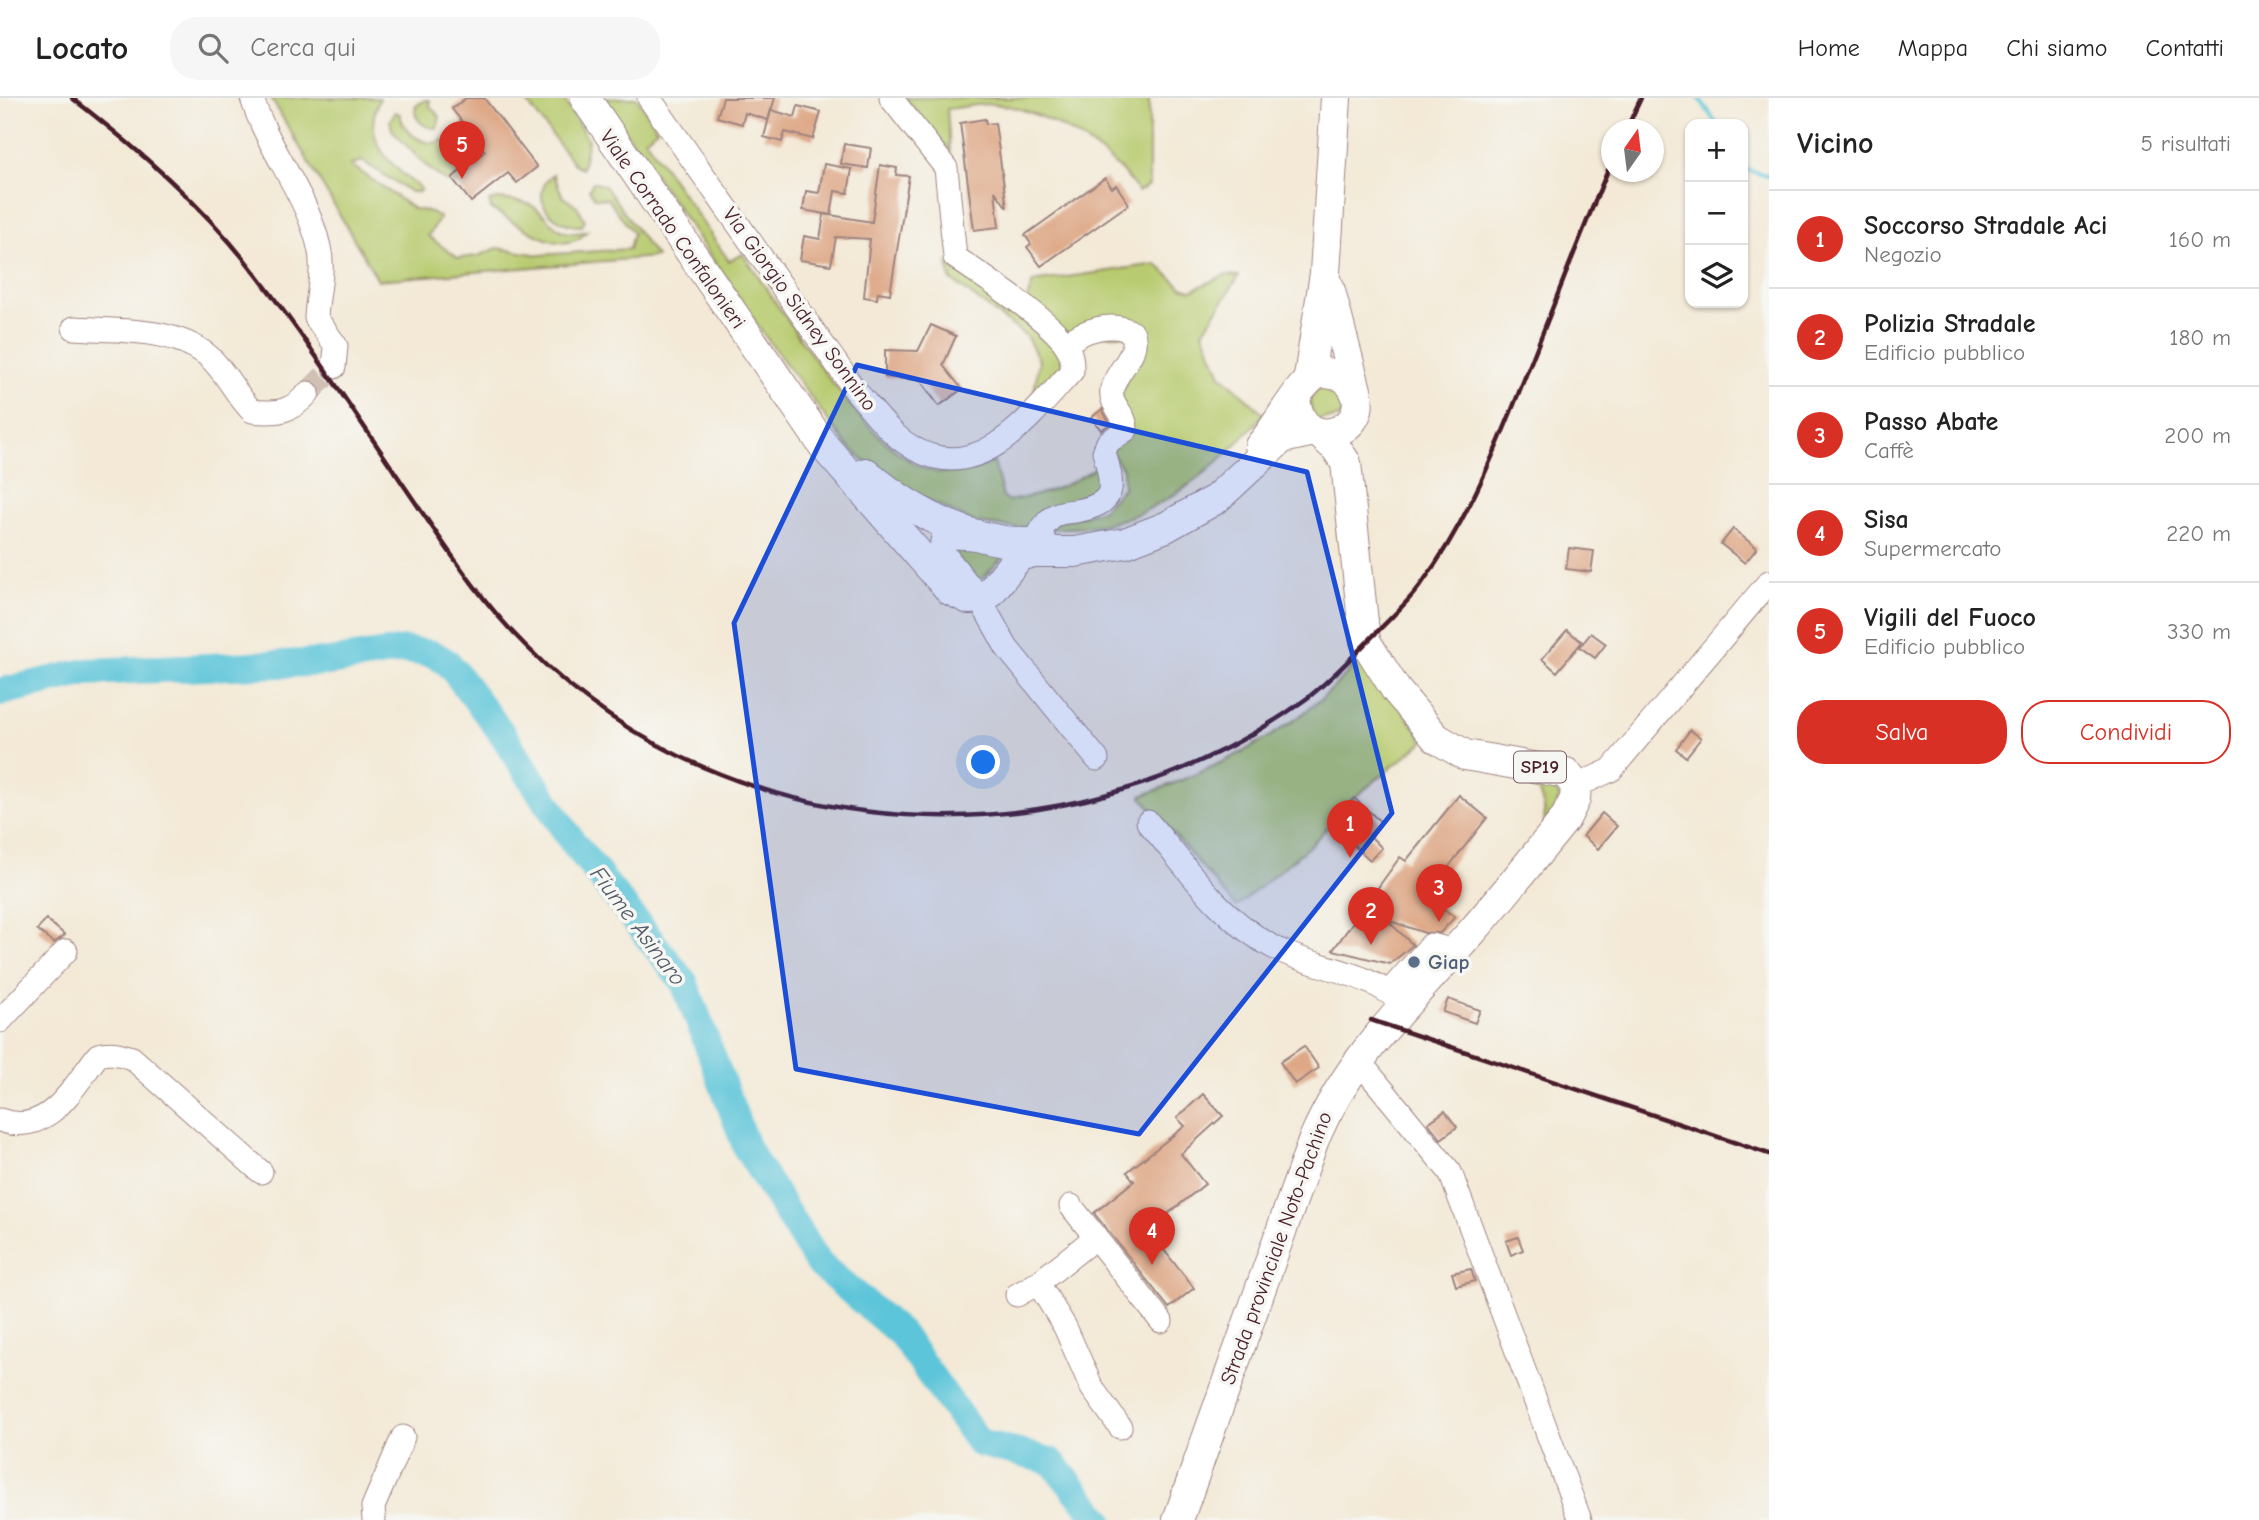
<!DOCTYPE html>
<html lang="it">
<meta charset="utf-8">
<style>
:root{--surface:#fff;--page:#f6f6f6;--text:#222;--muted:#767676;--line:#e0e0e0;--accent:#d93025}
body{margin:0;font-family:"Comic Neue",sans-serif;background:var(--page);color:var(--text)}
.controls{position:absolute;right:21px;top:21px;display:grid;overflow:hidden;border-radius:14px;box-shadow:0 2px 5px #0004}
.controls button{width:63px;height:63px;display:grid;place-items:center;padding:0;border:0;border-bottom:2px solid var(--line);background:var(--surface);color:var(--text);font:35px sans-serif}
.compass{position:absolute;left:1601px;top:21px;width:63px;height:63px;border-radius:50%;background:var(--surface);box-shadow:0 2px 5px #0004;rotate:14deg}
.you{position:absolute;left:984px;top:665px;width:24px;height:24px;margin:-18px;border:5px solid #fff;border-radius:50%;background:#1a73e8;box-shadow:0 0 0 10px #1a73e833}
.badge{display:grid;place-items:center;width:46px;height:46px;border-radius:50%;background:var(--accent);color:#fff;font-size:23px;font-weight:700}
.pin{position:absolute;translate:-50% -58px;filter:drop-shadow(0 2px 4px #0008)}
.pin::after{content:'';position:absolute;top:37px;width:24px;height:21px;background:inherit;clip-path:polygon(0 0,100% 0,50% 100%)}
.list{margin:0;padding:0;list-style:none}
h2{display:flex;justify-content:space-between;align-items:center;height:91px;margin:0;padding:0 28px;font-size:30px}
h2 small{font-size:23px;font-weight:400;color:var(--muted)}
.list li{display:grid;grid-template-columns:46px 1fr auto;gap:21px;align-items:center;box-sizing:border-box;height:98px;padding:0 28px;border-top:2px solid var(--line)}
.list b{display:block;font-size:26px;white-space:nowrap}
.list p{margin:0;font-size:23px;white-space:nowrap;color:var(--muted)}
.list em{font-size:23px;font-style:normal;color:var(--muted)}
.actions{display:flex;gap:14px;padding:21px 28px}
.actions a{flex:1;padding:16px 0;border:2px solid var(--accent);border-radius:28px;text-align:center;font-size:24px;color:var(--accent)}
.actions .main{background:var(--accent);color:#fff}
.icon{flex:none;width:38px;height:38px;fill:none;stroke:currentColor;stroke-width:2;stroke-linecap:round;stroke-linejoin:round}
.map{position:relative;flex:none;width:1769px;height:1422px;overflow:hidden}
header{display:flex;align-items:center;gap:42px;box-sizing:border-box;height:98px;padding:0 35px;background:var(--surface);border-bottom:2px solid var(--line)}
header strong{font-size:33px}
nav{display:flex;gap:38px;margin-inline-start:auto;font-size:24px}
.search{width:490px;height:63px;background:var(--page);display:flex;align-items:center;gap:18px;box-sizing:border-box;padding:0 24px;border-radius:28px;color:var(--muted);font-size:26px}
main{display:flex}
aside{flex:1;background:var(--surface)}
.map>svg:first-child{display:block}
</style>
<header>
<strong>Locato</strong>
<div class="search"><svg class="icon" aria-label="search" viewBox="0 0 24 24"><circle cx="10" cy="10" r="6"/><path d="M15 15l6 6"/></svg>Cerca qui</div>
<nav><a>Home</a><a>Mappa</a><a>Chi siamo</a><a>Contatti</a></nav>
</header>
<main>
<div class="map">
<svg width="1769" height="1422" viewBox="0 0 1769 1422">
<rect width="100%" height="100%" fill="#f6f6f2"/>
<filter id="ink" filterUnits="userSpaceOnUse"><feTurbulence type="fractalNoise" baseFrequency=".0143" numOctaves="2"/><feDisplacementMap in="SourceGraphic" scale="14" xChannelSelector="R" yChannelSelector="G"/><feConvolveMatrix kernelMatrix="1 2 1 2 8 2 1 2 1" color-interpolation-filters="sRGB"/></filter>
<filter id="wash" filterUnits="userSpaceOnUse"><feTurbulence type="fractalNoise" baseFrequency=".00686" numOctaves="4" result="noise"/><feDisplacementMap in="SourceGraphic" scale="28" xChannelSelector="R" yChannelSelector="G"/><feGaussianBlur stdDeviation="1.57" result="paint"/><feColorMatrix in="noise" values="0 0 0 0 0 0 0 0 0 0 0 0 0 0 0 0 0 1.4 0 .05"/><feComposite in="paint" operator="in"/></filter>
<g filter="url(#wash)">
<rect width="100%" height="100%" fill="#f3e9d6"/>
<!-- green -->
<g fill="#b8cb6f" stroke="#81754d" stroke-width="2">
<path d="M271 0H380C359 42 392 68 421 91L419 94H411L362 63 351 67 414 111 431 114 440 120 428 138 458 160 478 158 497 150 539 157 629 151 633 135 608 101 595 100 589 92 593 84 605 88 656 159 378 182Z"/>
<polygon points="524,0 563,0 588,42 582,71 574,66"/>
<path d="M603 0H637L657 31 645 41 729 163 743 156C781 210 871 363 937 374 957 377 976 371 994 364L1003 399 1008 403C1048 396 1067 389 1101 366L1104 397 1032 432 975 425 882 380 845 345 762 234Z"/>
<path d="M905 0H1149V87L1138 94C1114 54 1038 7 990 6 976 6 961 10 947 11L950 53Z"/>
<path d="M425 2H430L429 7 440 19 437 30C424 31 412 20 416 8Z"/>
<path d="M395 14 400 16C403 37 432 55 448 38L458 43 472 64 452 80 456 86C438 86 405 45 392 32L390 23Z"/>
<polygon points="469,32 491,60 480,58 466,45"/>
<path d="M553 76 563 99 577 108 585 122 582 128C553 129 526 100 553 76Z"/>
<path d="M498 101C509 102 521 102 531 107 553 119 554 142 587 133 563 165 515 122 491 111L489 103Z"/>
<path d="M948 165C984 198 1045 218 1063 265L1037 298 1034 296 1039 262 1026 238 950 181Z"/>
<path d="M1156 166 1182 189 1192 192 1225 177 1239 178 1203 234 1221 277 1264 316C1220 366 1168 414 1100 427 1084 430 1067 430 1051 431L1050 427 1102 412 1123 390V371L1111 355 1119 306 1139 237H1067L1027 201 1033 184Z"/>
<polygon points="1321,287 1338,290 1346,305 1339,320 1315,322 1308,298"/>
<polygon points="959,450 1003,459 982,481 976,480 954,457"/>
<path d="M1365 556 1424 643 1354 700 1313 745 1236 809 1141 698C1206 674 1276 643 1328 595 1341 582 1352 569 1365 556Z"/>
<polygon points="1535,683 1550,685 1560,699 1545,728 1544,709"/>
</g>
<g fill="none" stroke-linecap="round" stroke-linejoin="round">
<!-- stream -->
<g stroke="#5dc5d9" stroke-width="4.5">
<polyline points="1699,0 1717,26"/>
<polyline points="1743,65 1747,72 1769,78"/>
</g>
<!-- river -->
<polyline stroke="#5dc5d9" stroke-width="28" points="0,594 86,574 329,564 404,552 433,556 448,565 501,634 572,743 684,884 747,1051 818,1165 901,1236 979,1345 1051,1363 1100,1422"/>
</g>
<g id="blocks">
<!-- building -->
<g fill="#dea887">
<polygon points="466,0 484,0 537,69 517,85 508,75 471,104 452,80 485,53 452,11"/>
<polygon points="723,0 775,0 768,22 745,15 742,26 717,19"/>
<polygon points="798,8 821,14 813,41 785,34 782,44 764,39 771,12 795,19"/>
<polygon points="985,21 986,26 995,25 1007,110 995,93 999,129 974,132 960,25"/>
<polygon points="844,46 871,50 868,70 841,66"/>
<polygon points="824,66 852,71 848,95 835,93 831,117 803,112 806,93 819,95"/>
<polygon points="880,67 897,70 896,77 909,78 890,196 878,194 877,201 864,199 870,141 836,139 831,167 800,162 804,138 820,141 824,116 872,124"/>
<polygon points="1105,80 1112,90 1116,87 1129,106 1041,168 1027,149 1031,146 1025,137"/>
<polygon points="931,227 956,238 943,267 962,291 939,308 920,282 885,279 885,252 918,253"/>
<polygon points="1102,311 1110,326 1101,332 1091,320"/>
<polygon points="1733,431 1757,450 1745,465 1721,446"/>
<polygon points="1569,450 1594,453 1591,474 1566,471"/>
<polygon points="1567,532 1582,544 1557,574 1542,561"/>
<polygon points="1591,535 1606,546 1595,560 1580,549"/>
<polygon points="1690,632 1701,640 1686,659 1676,651"/>
<polygon points="1459,697 1487,720 1425,799 1455,819 1440,835 1425,835 1387,822 1413,847 1390,866 1333,852 1400,759 1406,763"/>
<polygon points="1354,700 1381,724 1369,737 1382,750 1370,762 1331,726"/>
<polygon points="1602,715 1617,728 1598,751 1583,738"/>
<polygon points="46,821 65,837 54,845 37,832"/>
<polygon points="1448,901 1480,912 1475,925 1443,914"/>
<polygon points="1304,948 1319,970 1295,986 1280,964"/>
<polygon points="1203,996 1223,1018 1181,1056 1205,1086 1148,1132 1194,1190 1169,1210 1094,1115 1134,1083 1127,1074 1185,1028 1177,1020"/>
<polygon points="1445,1013 1457,1029 1441,1041 1428,1025"/>
<polygon points="1518,1139 1523,1152 1511,1157 1506,1143"/>
<polygon points="1471,1171 1475,1183 1456,1188 1452,1175"/>
</g>
</g>
</g>
<g filter="url(#ink)">
<use href="#blocks" fill-opacity="0" stroke="#9e8480" stroke-width="2"/>
<g fill="none" stroke-linecap="round" stroke-linejoin="round">
<!-- minor-tunnel -->
<polyline stroke="#d1c1b4" stroke-width="23" stroke-dasharray="23 11" stroke-linecap="butt" points="308,295 334,269"/>
<!-- minor casing -->
<g stroke="#9e8480" stroke-width="25">
<g id="minor">
<path d="M252 0C268 52 307 96 319 149 325 173 317 196 316 220L336 248 334 269"/>
<path d="M649 0 855 292C873 312 892 340 917 352 982 386 1033 315 1072 273 1072 264 1072 256 1066 247 1049 221 983 179 955 159L946 70 891 0"/>
<path d="M74 230C116 233 172 229 207 257 225 272 235 296 252 313 276 316 292 314 308 295"/>
<polyline points="972,440 954,439 942,443 941,452 979,500 1007,550 1097,661"/>
<path d="M1034 445C1039 436 1044 425 1054 418 1059 414 1068 414 1075 413 1118 406 1114 389 1104 354L1108 344 1126 332C1127 316 1109 308 1112 291 1117 270 1140 257 1133 235 1113 222 1083 232 1066 246"/>
<polyline points="1576,688 1611,672 1769,484"/>
<path d="M1148 724C1185 767 1221 822 1273 849 1316 872 1367 871 1404 907"/>
<polyline points="1390,893 1431,847 1455,853"/>
<polyline points="0,923 66,853"/>
<polyline points="1359,963 1450,1074 1580,1422"/>
<path d="M0 1022C48 1040 73 989 98 957 111 953 119 956 132 960L261 1074"/>
<polyline points="1071,1108 1161,1223"/>
<polyline points="1038,1185 1065,1229 1092,1290 1120,1329"/>
<polyline points="1017,1197 1038,1185 1096,1139"/>
<polyline points="374,1422 373,1409 403,1339"/>
</g>
</g>
<!-- major casing -->
<g stroke="#9e8480" stroke-width="32">
<g id="major">
<polyline points="585,0 823,347 950,492 969,501 979,500 989,496 1019,458 1033,454 1075,454 1125,445 1166,429 1216,401 1282,340 1314,333"/>
<polyline points="1329,189 1357,296"/>
<polyline points="1309,279 1325,175 1336,0"/>
<path d="M1260 348C1279 327 1299 284 1320 274L1343 278C1392 323 1303 369 1295 301"/>
<path d="M866 375C915 417 976 448 1042 445"/>
<path d="M1178 1422 1314 1041C1349 959 1410 903 1469 837 1502 800 1533 760 1565 721L1575 701 1576 688 1566 675 1465 657 1436 640 1396 592 1365 543 1346 365 1336 350 1319 335"/>
</g>
</g>
<!-- minor -->
<use href="#minor" stroke="#fff" stroke-width="23"/>
<!-- major -->
<use href="#major" stroke="#fff" stroke-width="30"/>
<!-- rail -->
<g stroke="#4a1f2b" stroke-width="4.5">
<path d="M72 0C138 51 204 108 255 175 311 247 361 325 413 401 448 452 482 505 527 549 733 757 1073 772 1306 601 1329 584 1349 562 1370 541 1388 522 1407 506 1422 485 1464 428 1491 364 1517 299 1549 221 1578 141 1612 63"/>
<polyline points="1626,32 1641,0"/>
<polyline points="1371,922 1769,1056"/>
</g>
</g>
</g>
<!-- marked area -->
<path fill="#1d4ed8" fill-opacity="0.2" stroke="#1d4ed8" stroke-width="5" stroke-linejoin="round" d="M857 267 1307 374 1392 715 1139 1036 796 971 734 525Z"/>
<!-- markers -->
<circle fill="#5c6f8a" stroke="#f6f6f2" stroke-width="2.5" cx="1414" cy="864" r="7"/>
<g text-anchor="middle" dominant-baseline="central" stroke-width="7" stroke-linejoin="round" paint-order="stroke">
<!-- shield labels -->
<rect fill="#f6f6f2" stroke="#7e6067" stroke-width="2" x="1514" y="653.5" width="52" height="31" rx="5"/>
<g font-size="19" font-weight="bold" fill="#4a1f2b">
<text x="1540" y="669">SP19</text>
</g>
<!-- street labels -->
<g font-size="21" fill="#4a1f2b" stroke="#f6f6f2">
<text transform="translate(673 131) rotate(55)">Viale Corrado Confalonieri</text>
<text transform="translate(800 211) rotate(54)">Via Giorgio Sidney Sonnino</text>
<text transform="translate(1276 1150) rotate(-70)">Strada provinciale Noto-Pachino</text>
</g>
<!-- service labels -->
<g font-size="21" font-weight="bold" fill="#4e5e75" stroke="#f6f6f2" text-anchor="start">
<text x="1428" y="864">Giap</text>
</g>
<!-- water labels -->
<g font-size="23" font-style="italic" fill="#515968" stroke="#f6f6f2">
<text transform="translate(638 828) rotate(53)">Fiume Asinaro</text>
</g>
</g>
</svg>
<div class="controls">
<button>+</button>
<button>−</button>
<button><svg class="icon" aria-label="layers" viewBox="0 0 24 24"><path d="M12 4l9 5-9 5-9-5zM3 14l9 5 9-5"/></svg></button>
</div>
<svg class="compass" viewBox="-18 -18 36 36"><path d="M0-13l5 13h-10z" fill="#e53935"/><path d="M0 13l5-13h-10z" fill="#767676"/></svg>
<div class="you"></div>
<div class="pin badge" style="left:1350px;top:760px">1</div>
<div class="pin badge" style="left:1371px;top:847px">2</div>
<div class="pin badge" style="left:1439px;top:824px">3</div>
<div class="pin badge" style="left:1152px;top:1167px">4</div>
<div class="pin badge" style="left:462px;top:81px">5</div>
</div>
<aside>
<h2>Vicino<small>5 risultati</small></h2>
<ul class="list">
<li><span class="badge">1</span><div><b>Soccorso Stradale Aci</b><p>Negozio</p></div><em>160 m</em></li>
<li><span class="badge">2</span><div><b>Polizia Stradale</b><p>Edificio pubblico</p></div><em>180 m</em></li>
<li><span class="badge">3</span><div><b>Passo Abate</b><p>Caffè</p></div><em>200 m</em></li>
<li><span class="badge">4</span><div><b>Sisa</b><p>Supermercato</p></div><em>220 m</em></li>
<li><span class="badge">5</span><div><b>Vigili del Fuoco</b><p>Edificio pubblico</p></div><em>330 m</em></li>
</ul>
<div class="actions"><a class="main">Salva</a><a>Condividi</a></div>
</aside>
</main>
